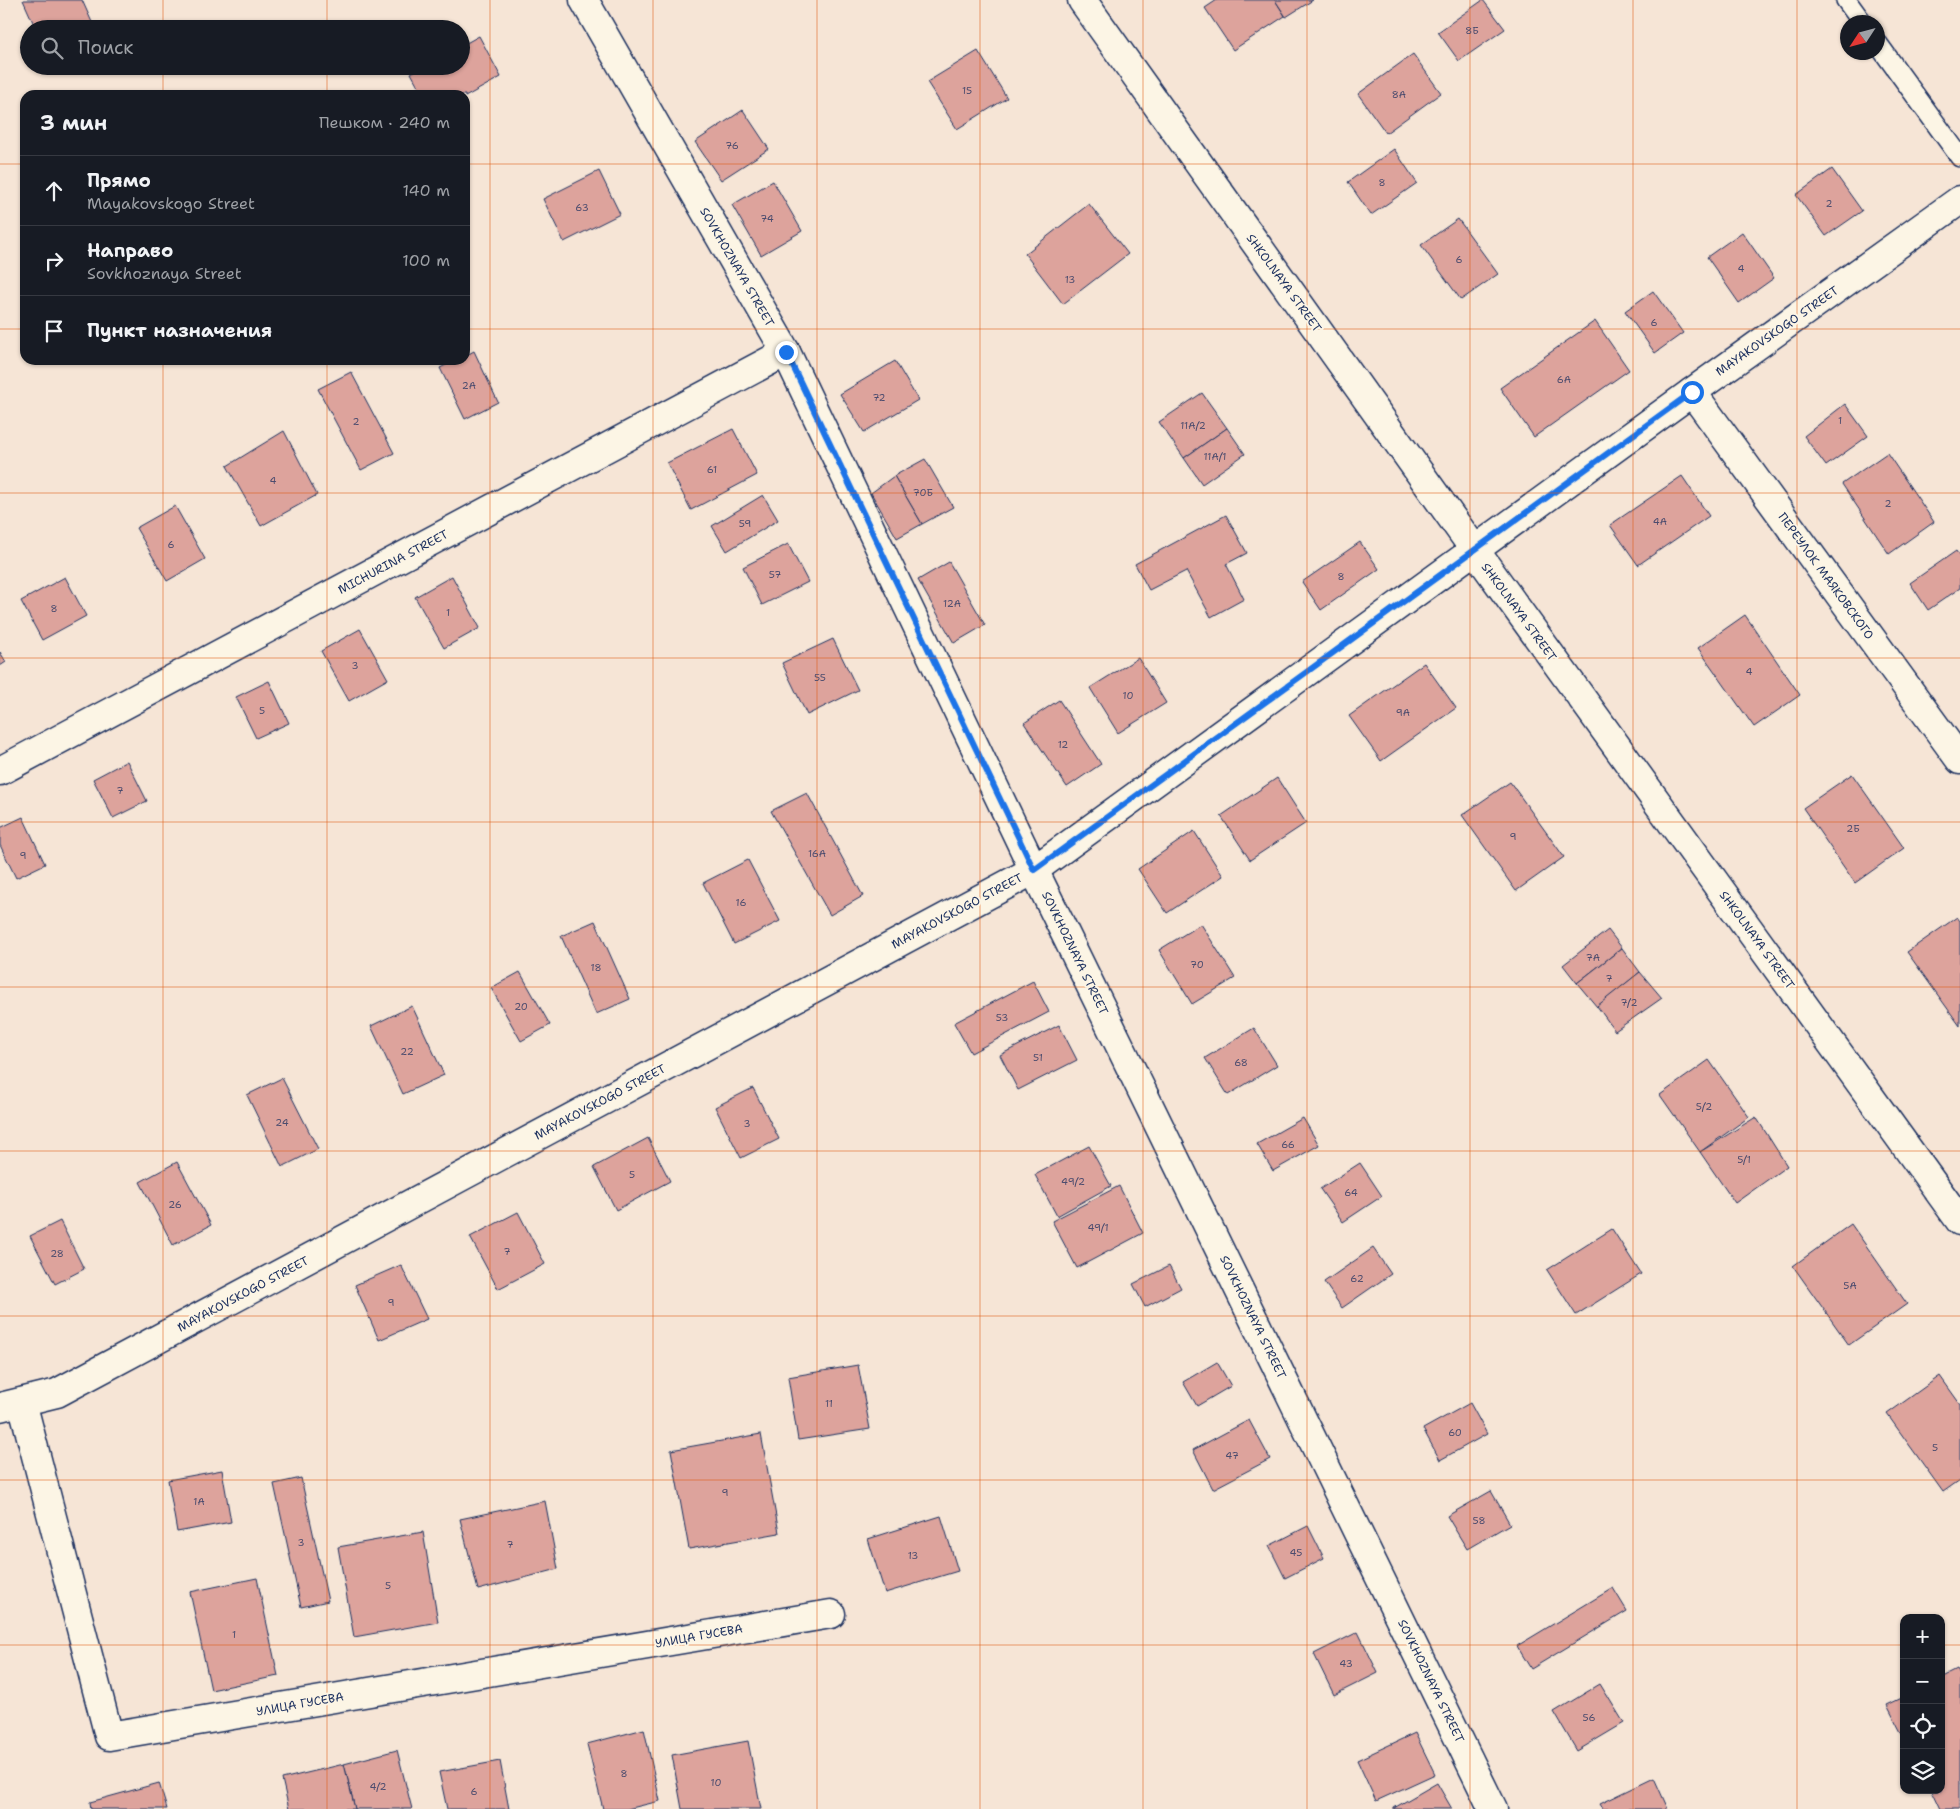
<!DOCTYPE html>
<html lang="ru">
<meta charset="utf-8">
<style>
:root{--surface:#171b24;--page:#242831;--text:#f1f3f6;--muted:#9ea1a6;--line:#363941}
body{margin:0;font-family:"Shantell Sans",sans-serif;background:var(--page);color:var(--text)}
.controls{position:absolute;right:15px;bottom:15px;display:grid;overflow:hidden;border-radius:10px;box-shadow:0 1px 4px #0004}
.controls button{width:45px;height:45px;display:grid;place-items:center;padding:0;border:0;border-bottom:1px solid var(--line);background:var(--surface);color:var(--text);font:25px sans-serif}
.compass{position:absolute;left:1840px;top:15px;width:45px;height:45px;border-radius:50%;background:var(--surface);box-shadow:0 1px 4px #0004;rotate:234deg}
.stop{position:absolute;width:15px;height:15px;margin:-11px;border:4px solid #1a73e8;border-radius:50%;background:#fff}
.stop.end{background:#1a73e8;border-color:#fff;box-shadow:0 1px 5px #0008}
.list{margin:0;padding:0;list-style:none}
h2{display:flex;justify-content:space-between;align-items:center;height:65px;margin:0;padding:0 20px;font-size:21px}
h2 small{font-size:16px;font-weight:400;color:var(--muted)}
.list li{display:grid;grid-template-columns:32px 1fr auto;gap:15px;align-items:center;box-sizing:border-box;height:70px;padding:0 20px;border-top:1px solid var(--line)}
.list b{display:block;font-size:19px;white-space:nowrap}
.list p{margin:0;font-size:16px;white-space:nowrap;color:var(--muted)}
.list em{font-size:16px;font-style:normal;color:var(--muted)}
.icon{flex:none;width:28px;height:28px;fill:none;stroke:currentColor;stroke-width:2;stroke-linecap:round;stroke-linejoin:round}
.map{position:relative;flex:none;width:1960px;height:1809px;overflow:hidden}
.search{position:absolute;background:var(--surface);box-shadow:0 1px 4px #0004;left:20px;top:20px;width:450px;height:55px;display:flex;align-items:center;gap:12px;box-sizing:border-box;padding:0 18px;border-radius:28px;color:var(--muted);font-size:19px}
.panel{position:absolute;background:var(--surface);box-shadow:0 1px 4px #0004;left:20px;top:90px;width:450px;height:275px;border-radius:15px}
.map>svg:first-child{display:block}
</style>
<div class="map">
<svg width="1960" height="1809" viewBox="0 0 1960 1809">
<rect width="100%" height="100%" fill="#f6e5d6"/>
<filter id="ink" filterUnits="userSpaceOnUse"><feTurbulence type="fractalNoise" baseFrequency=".02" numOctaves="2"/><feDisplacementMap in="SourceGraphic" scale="10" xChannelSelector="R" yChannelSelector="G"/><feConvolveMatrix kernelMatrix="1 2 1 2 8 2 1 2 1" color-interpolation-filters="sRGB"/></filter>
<g filter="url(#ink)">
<!-- building -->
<g fill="#dda39c" stroke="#1b2f5e">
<polygon points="23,0 82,0 95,29 36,29"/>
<polygon points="1217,0 1275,0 1285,16 1233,50 1205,8"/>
<polygon points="1275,0 1313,0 1286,17"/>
<polygon points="1483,0 1505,29 1459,61 1438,32"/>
<polygon points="479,36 501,77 465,97 465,95 423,95 411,73 424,66 461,66 461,46"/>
<polygon points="978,51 1007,98 957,129 927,82"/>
<polygon points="1413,54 1441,93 1386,133 1358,94"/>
<polygon points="743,110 769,149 721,180 695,142"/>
<polygon points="1394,149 1417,183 1371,215 1348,182"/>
<polygon points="1832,169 1862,211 1826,236 1796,195"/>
<polygon points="599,171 620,214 564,242 543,199"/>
<polygon points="773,181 802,231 761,255 732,205"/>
<polygon points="1089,204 1128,254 1063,304 1025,254"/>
<polygon points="1458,219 1498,274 1461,300 1421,245"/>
<polygon points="1742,232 1774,278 1739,303 1707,257"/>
<polygon points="1653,291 1683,333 1655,353 1625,311"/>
<polygon points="1595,321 1629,370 1534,437 1500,388"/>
<polygon points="474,351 498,402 465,419 440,368 456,360 465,360 465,356"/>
<polygon points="895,361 918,400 864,432 840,394"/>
<polygon points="351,372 394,453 361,470 318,389"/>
<polygon points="1202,393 1227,428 1184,458 1159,422"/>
<polygon points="1845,404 1868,436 1826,466 1804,436"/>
<polygon points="1227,428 1245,454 1202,484 1184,458"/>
<polygon points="733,429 757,475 691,510 667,463"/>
<polygon points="284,431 317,495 261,526 227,466"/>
<polygon points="1887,453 1934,522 1889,554 1842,484"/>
<polygon points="925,459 953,507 922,524 894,476"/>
<polygon points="894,476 922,524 897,538 871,493"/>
<polygon points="1682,476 1709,516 1638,565 1610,525"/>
<polygon points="763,495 778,520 727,551 712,526"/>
<polygon points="175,506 205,559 167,581 136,528"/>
<polygon points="1226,515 1247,553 1226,564 1244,599 1211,617 1186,571 1149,590 1135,564"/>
<polygon points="1360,542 1379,569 1321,610 1302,582"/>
<polygon points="788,544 808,582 762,605 743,567"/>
<polygon points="1956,551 1960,557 1960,588 1928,610 1910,583"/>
<polygon points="949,562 985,625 954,643 918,580"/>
<polygon points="452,576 480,628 444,648 415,597"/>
<polygon points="65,577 86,616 42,640 21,601"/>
<polygon points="1745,615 1800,695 1754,727 1698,648"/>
<polygon points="360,629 388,679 349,701 321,651"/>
<polygon points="833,639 858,690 807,715 782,663"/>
<polygon points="0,652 6,662 0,666"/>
<polygon points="1138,658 1166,703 1118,733 1090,688"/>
<polygon points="1424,663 1456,708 1381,761 1349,716"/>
<polygon points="269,681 289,723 256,738 236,697"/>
<polygon points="1059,700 1101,764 1067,787 1024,723"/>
<polygon points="127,761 147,801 113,818 93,779"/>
<polygon points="1852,774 1904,848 1855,883 1803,808"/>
<polygon points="1277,778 1306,823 1250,860 1221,816"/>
<polygon points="1510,782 1564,857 1516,891 1462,815"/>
<polygon points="807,793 863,896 830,915 771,811"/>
<polygon points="23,817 45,864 16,878 0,845 0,828"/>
<polygon points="1194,831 1223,876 1167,913 1138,869"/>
<polygon points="748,860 780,921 734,944 703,883"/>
<polygon points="1957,917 1960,921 1960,1026 1907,952"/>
<polygon points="595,921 630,999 596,1014 561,936"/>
<polygon points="1201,924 1235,978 1192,1004 1159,950"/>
<polygon points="1608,930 1622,948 1577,983 1563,965"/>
<polygon points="1622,948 1640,972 1597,1007 1577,983"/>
<polygon points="520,972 550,1025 521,1041 491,988"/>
<polygon points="1640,972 1662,998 1615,1031 1597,1006"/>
<polygon points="1033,981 1049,1012 971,1053 954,1023"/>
<polygon points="412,1006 444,1075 403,1094 371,1026"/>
<polygon points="1059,1025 1077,1060 1018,1090 1000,1055"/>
<polygon points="1254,1028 1277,1065 1228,1095 1205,1058"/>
<polygon points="1709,1060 1749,1117 1700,1152 1660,1095"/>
<polygon points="282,1078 318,1149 282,1167 247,1095"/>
<polygon points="753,1088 779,1139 741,1158 715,1107"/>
<polygon points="1756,1117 1787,1166 1735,1203 1700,1152"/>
<polygon points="1303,1118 1319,1145 1273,1171 1257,1144"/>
<polygon points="648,1138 670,1181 616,1210 594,1167"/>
<polygon points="1089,1146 1111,1186 1057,1216 1035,1175"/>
<polygon points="177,1162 211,1225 173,1245 140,1182"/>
<polygon points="1360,1163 1382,1196 1343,1222 1320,1189"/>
<polygon points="1119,1186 1143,1233 1077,1268 1052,1221"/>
<polygon points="518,1212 545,1264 498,1289 470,1237"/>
<polygon points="60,1221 84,1269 55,1284 30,1236"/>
<polygon points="1851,1224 1907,1304 1849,1345 1793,1266"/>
<polygon points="1612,1229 1641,1274 1576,1315 1547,1270"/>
<polygon points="1373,1248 1391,1274 1342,1308 1324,1282"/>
<polygon points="401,1265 427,1319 379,1340 355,1285"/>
<polygon points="1169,1266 1181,1288 1145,1307 1133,1284"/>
<polygon points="1217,1362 1231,1386 1197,1406 1183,1382"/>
<polygon points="858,1365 870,1429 798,1440 788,1377"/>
<polygon points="1940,1376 1960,1404 1960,1480 1943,1492 1887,1414"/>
<polygon points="1470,1403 1487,1434 1440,1460 1423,1429"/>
<polygon points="1249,1420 1270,1459 1213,1489 1193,1450"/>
<polygon points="761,1434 779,1533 689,1549 671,1450"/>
<polygon points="222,1470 231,1522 177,1532 168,1480"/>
<polygon points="301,1478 328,1601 301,1607 274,1484"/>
<polygon points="1491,1491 1510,1524 1467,1549 1447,1516"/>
<polygon points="545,1501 558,1569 478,1590 460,1519"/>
<polygon points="941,1516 958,1571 885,1593 868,1539"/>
<polygon points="1308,1526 1324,1558 1285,1578 1269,1546"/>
<polygon points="423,1532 438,1622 354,1637 338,1547"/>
<polygon points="257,1578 278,1676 211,1690 190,1592"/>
<polygon points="1613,1588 1627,1611 1531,1669 1517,1646"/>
<polygon points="1358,1632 1378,1673 1334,1695 1314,1654"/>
<polygon points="1957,1670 1960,1675 1960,1809 1940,1809 1931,1790 1941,1790 1941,1678"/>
<polygon points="1600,1684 1624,1723 1577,1751 1554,1712"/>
<polygon points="1904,1697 1904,1738 1887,1705"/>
<polygon points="644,1729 660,1801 627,1809 603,1809 587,1744"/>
<polygon points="1415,1733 1435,1774 1376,1801 1357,1760"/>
<polygon points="748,1741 761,1809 682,1809 672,1755"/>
<polygon points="397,1750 412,1809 355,1809 344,1764"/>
<polygon points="500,1761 509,1809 447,1809 439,1772"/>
<polygon points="344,1764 355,1809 289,1809 282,1779"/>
<polygon points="1654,1778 1668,1809 1603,1809 1600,1804"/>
<polygon points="159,1783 167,1809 91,1809 90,1802"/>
<polygon points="1437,1783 1452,1809 1394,1809 1394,1808"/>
</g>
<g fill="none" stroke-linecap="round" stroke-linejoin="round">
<!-- service casing -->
<g stroke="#1b2f5e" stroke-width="22">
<g id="service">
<polyline points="1846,0 1862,22"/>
<polyline points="1878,44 1960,157"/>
</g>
</g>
<!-- minor casing -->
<g stroke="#1b2f5e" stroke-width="31">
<g id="minor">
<polyline points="584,0 786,352 1034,870 1493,1809"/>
<polyline points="1082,0 1474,549 1960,1221"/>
<polyline points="1692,392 1960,760"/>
<polyline points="0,771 786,352"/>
<polyline points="22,1402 109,1736 831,1614"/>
<polyline points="0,1407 57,1393 1034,870 1692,392 1960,200"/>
</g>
</g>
<!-- service -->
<use href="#service" stroke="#fcf5e5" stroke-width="19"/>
<!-- minor -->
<use href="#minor" stroke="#fcf5e5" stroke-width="28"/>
</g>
</g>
<g fill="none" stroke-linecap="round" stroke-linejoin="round" filter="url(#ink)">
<!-- route -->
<polyline stroke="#1a73e8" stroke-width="6" points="786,352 1034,870 1692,392"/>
</g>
<!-- grid -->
<path fill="none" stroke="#de5710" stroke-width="1" stroke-opacity="0.55" d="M163 0V29M327 0V29M490 0V1809M653 0V1809M817 0V1809M980 0V1809M1143 0V1809M1307 0V1809M1470 0V1809M1633 0V1809M1797 0V1809M163 66V95M327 66V95M0 164H25M465 164H1960M0 329H25M465 329H1960M163 360V1809M327 360V1809M0 493H1960M0 658H1960M0 822H1960M0 987H1960M0 1151H1960M0 1316H1960M0 1480H1960M0 1645H1904M1941 1645H1960"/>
<g text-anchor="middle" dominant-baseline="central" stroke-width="4" stroke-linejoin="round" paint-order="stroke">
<!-- number labels -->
<g font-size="10" fill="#4c4c6e">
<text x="1472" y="30">8Б</text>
<text x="967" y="90">15</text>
<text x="1399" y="94">8А</text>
<text x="732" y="145">76</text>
<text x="1382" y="182">8</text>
<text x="1829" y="203">2</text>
<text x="582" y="207">63</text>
<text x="767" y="218">74</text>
<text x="1459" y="259">6</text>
<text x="1741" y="268">4</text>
<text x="1070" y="279">13</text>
<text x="1654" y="322">6</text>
<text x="1564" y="379">6А</text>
<text x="469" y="385">2А</text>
<text x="879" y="397">72</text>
<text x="1840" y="420">1</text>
<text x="356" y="421">2</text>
<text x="1193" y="425">11А/2</text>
<text x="1215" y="456">11А/1</text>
<text x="712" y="469">61</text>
<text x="273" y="480">4</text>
<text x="923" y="492">70Б</text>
<text x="1888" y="503">2</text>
<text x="1660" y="521">4А</text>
<text x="745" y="523">59</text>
<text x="171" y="544">6</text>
<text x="775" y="574">57</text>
<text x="1341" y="576">8</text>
<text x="952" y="603">12А</text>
<text x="54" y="608">8</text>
<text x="448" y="612">1</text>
<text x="355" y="665">3</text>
<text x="1749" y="671">4</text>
<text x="820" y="677">55</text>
<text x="1128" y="695">10</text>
<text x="262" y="710">5</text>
<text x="1403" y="712">9А</text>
<text x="1063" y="744">12</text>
<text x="120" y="790">7</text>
<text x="1853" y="828">2Б</text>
<text x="1513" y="836">9</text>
<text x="817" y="853">16А</text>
<text x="23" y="855">9</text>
<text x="741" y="902">16</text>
<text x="1593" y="957">7А</text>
<text x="1197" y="964">70</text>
<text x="596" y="967">18</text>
<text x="1609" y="978">7</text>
<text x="1629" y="1002">7/2</text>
<text x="521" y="1006">20</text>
<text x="1002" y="1017">53</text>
<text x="407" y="1051">22</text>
<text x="1038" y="1057">51</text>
<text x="1241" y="1062">68</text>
<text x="1704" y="1106">5/2</text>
<text x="282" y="1122">24</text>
<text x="747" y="1123">3</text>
<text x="1288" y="1144">66</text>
<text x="1744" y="1159">5/1</text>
<text x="632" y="1174">5</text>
<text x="1073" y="1181">49/2</text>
<text x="1351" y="1192">64</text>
<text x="175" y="1204">26</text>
<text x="1098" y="1227">49/1</text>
<text x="507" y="1251">7</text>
<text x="57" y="1253">28</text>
<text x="1357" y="1278">62</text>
<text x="1850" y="1285">5А</text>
<text x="391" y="1302">9</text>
<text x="829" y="1403">11</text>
<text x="1455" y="1432">60</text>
<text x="1935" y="1447">5</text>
<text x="1232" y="1455">47</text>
<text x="725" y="1492">9</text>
<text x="199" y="1501">1А</text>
<text x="1479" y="1520">58</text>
<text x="301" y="1542">3</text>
<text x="510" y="1544">7</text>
<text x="1296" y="1552">45</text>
<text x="913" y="1555">13</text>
<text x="388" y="1585">5</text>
<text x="234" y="1634">1</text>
<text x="1346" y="1663">43</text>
<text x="1589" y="1717">56</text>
<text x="624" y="1773">8</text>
<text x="716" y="1782">10</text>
<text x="378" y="1786">4/2</text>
<text x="474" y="1791">6</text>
</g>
<!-- street labels -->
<g font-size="12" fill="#1b2f5e" stroke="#fcf5e5">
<text transform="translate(737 267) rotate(60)">SOVKHOZNAYA STREET</text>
<text transform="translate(1284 283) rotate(54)">SHKOLNAYA STREET</text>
<text transform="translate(1777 331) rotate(-35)">MAYAKOVSKOGO STREET</text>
<text transform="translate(393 562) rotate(-28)">MICHURINA STREET</text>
<text transform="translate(1826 576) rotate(54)">ПЕРЕУЛОК МАЯКОВСКОГО</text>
<text transform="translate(1519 612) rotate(54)">SHKOLNAYA STREET</text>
<text transform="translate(957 911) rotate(-28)">MAYAKOVSKOGO STREET</text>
<text transform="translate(1757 940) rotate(54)">SHKOLNAYA STREET</text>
<text transform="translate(1075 953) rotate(64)">SOVKHOZNAYA STREET</text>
<text transform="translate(600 1102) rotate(-28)">MAYAKOVSKOGO STREET</text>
<text transform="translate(243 1294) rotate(-28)">MAYAKOVSKOGO STREET</text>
<text transform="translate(1253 1317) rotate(64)">SOVKHOZNAYA STREET</text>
<text transform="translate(699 1636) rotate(-10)">УЛИЦА ГУСЕВА</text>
<text transform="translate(1431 1681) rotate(64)">SOVKHOZNAYA STREET</text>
<text transform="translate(300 1704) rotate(-10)">УЛИЦА ГУСЕВА</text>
</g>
</g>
</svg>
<div class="controls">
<button>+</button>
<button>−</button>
<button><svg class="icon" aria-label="locate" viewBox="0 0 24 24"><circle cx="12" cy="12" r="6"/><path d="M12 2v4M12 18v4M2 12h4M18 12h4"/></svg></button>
<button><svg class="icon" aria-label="layers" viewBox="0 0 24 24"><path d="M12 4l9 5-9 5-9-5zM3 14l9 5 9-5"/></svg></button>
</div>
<svg class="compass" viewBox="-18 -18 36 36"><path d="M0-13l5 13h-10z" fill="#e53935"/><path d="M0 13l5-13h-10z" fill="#9ea1a6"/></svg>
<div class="stop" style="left:1692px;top:392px"></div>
<div class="stop end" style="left:786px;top:352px"></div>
<div class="search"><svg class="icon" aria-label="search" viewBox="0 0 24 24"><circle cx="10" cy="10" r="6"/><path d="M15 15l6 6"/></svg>Поиск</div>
<section class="panel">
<h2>3 мин<small>Пешком · 240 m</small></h2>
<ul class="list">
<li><svg class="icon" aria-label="ahead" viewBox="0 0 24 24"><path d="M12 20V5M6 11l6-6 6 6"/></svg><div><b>Прямо</b><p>Mayakovskogo Street</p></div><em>140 m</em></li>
<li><svg class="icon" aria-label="right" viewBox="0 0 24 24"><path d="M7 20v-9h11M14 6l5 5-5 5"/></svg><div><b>Направо</b><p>Sovkhoznaya Street</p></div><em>100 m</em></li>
<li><svg class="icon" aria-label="arrive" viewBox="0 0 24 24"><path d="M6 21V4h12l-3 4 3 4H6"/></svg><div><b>Пункт назначения</b></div></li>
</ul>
</section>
</div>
